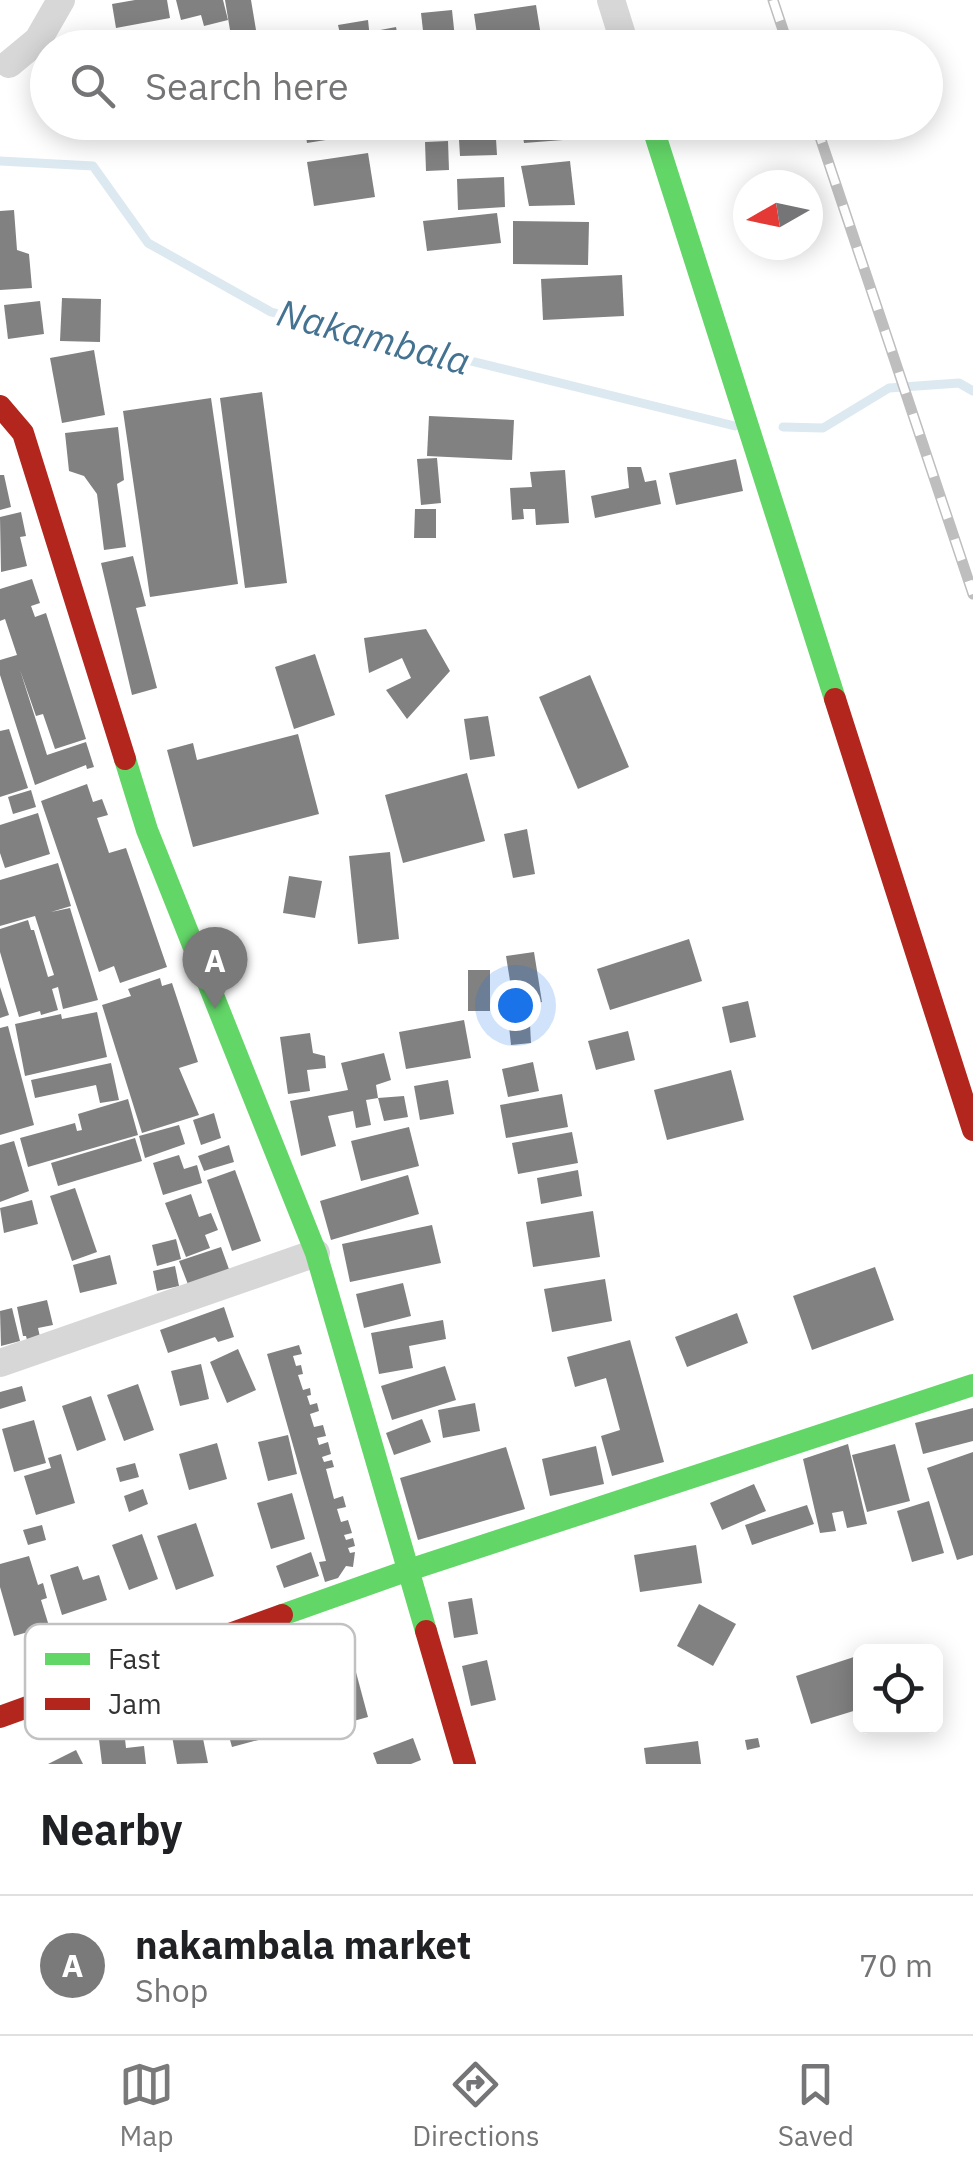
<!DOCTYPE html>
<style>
:root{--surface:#fff;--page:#f6f6f6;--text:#202124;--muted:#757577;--line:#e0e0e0;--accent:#7a7a7a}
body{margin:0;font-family:"IBM Plex Sans",sans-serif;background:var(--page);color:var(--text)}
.controls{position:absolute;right:30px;bottom:30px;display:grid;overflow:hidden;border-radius:15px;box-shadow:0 5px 25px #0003}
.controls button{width:90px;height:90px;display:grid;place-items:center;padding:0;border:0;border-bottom:2px solid var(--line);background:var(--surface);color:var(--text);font:50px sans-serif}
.compass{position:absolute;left:733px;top:170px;width:90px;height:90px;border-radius:50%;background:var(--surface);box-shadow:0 5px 25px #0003;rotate:261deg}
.you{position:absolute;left:515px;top:1005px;width:35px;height:35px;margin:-25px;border:8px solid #fff;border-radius:50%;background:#1a73e8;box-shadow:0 0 0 15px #1a73e833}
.badge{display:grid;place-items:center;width:65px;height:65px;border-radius:50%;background:var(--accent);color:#fff;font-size:32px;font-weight:700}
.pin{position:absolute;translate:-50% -82px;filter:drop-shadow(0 2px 5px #0008)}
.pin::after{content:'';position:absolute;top:52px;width:35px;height:30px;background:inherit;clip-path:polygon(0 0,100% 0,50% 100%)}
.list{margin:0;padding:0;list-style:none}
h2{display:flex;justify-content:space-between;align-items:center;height:130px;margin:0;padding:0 40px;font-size:42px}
h2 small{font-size:32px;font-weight:400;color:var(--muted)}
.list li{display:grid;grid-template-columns:65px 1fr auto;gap:30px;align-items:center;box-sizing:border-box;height:140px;padding:0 40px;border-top:2px solid var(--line)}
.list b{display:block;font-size:38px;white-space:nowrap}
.list p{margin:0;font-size:32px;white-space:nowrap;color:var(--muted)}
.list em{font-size:32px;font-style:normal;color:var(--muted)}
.icon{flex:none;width:55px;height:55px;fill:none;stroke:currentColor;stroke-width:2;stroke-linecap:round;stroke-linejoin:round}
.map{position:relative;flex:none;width:973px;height:1764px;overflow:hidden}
.search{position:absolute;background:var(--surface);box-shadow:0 5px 25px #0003;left:30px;right:30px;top:30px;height:110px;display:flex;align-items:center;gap:25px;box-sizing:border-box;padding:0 35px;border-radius:55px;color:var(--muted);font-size:38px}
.sheet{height:270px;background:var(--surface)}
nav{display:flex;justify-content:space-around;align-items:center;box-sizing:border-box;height:140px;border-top:2px solid var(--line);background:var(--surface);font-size:28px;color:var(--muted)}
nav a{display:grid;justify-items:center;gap:5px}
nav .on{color:var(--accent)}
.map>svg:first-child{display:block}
</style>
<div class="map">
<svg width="973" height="1764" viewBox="0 0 973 1764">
<rect width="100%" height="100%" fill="#fff"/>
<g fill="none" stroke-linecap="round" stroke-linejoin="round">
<!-- stream -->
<g stroke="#dde9f0" stroke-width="9">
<polyline points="0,161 93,166 148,243 271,312 735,426"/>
<polyline points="783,427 823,428 889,388 959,383 973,391"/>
</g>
</g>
<!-- building -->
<g fill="#818181">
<polygon points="135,0 167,0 170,18 116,28 112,4"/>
<polygon points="176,0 223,0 228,20 204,26 201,15 181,20"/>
<polygon points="225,0 251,0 258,42 289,37 290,48 233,48"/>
<polygon points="536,5 543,48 479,48 474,14"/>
<polygon points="452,10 456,48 425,48 421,13"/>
<polygon points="368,20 371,48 308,48 307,38 340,34 338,25"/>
<polygon points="396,27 400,48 379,48 375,31"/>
<polygon points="136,33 139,48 113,48 112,38"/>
<polygon points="85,35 87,48 55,48 54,40"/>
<polygon points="127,122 153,122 154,131 130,135"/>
<polygon points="304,122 380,122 382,131 307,143"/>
<polygon points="495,122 497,155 460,156 458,124"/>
<polygon points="521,122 560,122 563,140 524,143"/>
<polygon points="448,141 449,170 426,171 425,142"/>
<polygon points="368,153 375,197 314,206 307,162"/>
<polygon points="570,161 575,205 529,206 521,166"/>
<polygon points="504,177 505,207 458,210 457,179"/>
<polygon points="14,210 17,250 29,254 32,288 0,290 0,211"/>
<polygon points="497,213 501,243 427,251 423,221"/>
<polygon points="513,221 589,222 588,265 513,264"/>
<polygon points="622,275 624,316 543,320 541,279"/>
<polygon points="62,298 101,299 100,342 60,341"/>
<polygon points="40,301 44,334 8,339 4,305"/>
<polygon points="94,350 105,415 62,423 50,358"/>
<polygon points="262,392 287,583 245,588 220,398"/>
<polygon points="211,398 238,584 150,597 123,411"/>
<polygon points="429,416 514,420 512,460 427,456"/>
<polygon points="118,427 124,480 117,484 126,547 104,550 97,494 84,476 69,471 65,433"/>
<polygon points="437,458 441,503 421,505 417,459"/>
<polygon points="736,459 743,491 676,505 669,473"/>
<polygon points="627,467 641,467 645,482 656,480 661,504 595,518 591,496 629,488"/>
<polygon points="565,470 569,523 536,525 535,509 523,509 524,519 512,520 510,488 532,487 530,472"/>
<polygon points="0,475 4,475 11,507 0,510"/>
<polygon points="415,509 436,509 436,538 414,538"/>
<polygon points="21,512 26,536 20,537 27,566 1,572 0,517"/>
<polygon points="133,556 146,606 136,608 157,688 132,695 101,563"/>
<polygon points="32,579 40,603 31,606 35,617 46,613 86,739 55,749 43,714 36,716 20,670 47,755 86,742 94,767 87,769 86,765 35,785 0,675 0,660 17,655 5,619 0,621 0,589"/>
<polygon points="426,629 450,671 407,719 386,690 411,678 402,658 369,673 364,638"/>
<polygon points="315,654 335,715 294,729 275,667"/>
<polygon points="590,675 629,767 578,789 539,697"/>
<polygon points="488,716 495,756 470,760 464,719"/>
<polygon points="9,729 28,788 0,797 0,731"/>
<polygon points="298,734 319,814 193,847 167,750 193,743 197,760"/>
<polygon points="467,773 485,841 403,863 385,795"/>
<polygon points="87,784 93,802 102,799 108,815 97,818 109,853 126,848 167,967 120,983 114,966 99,972 41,801"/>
<polygon points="31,790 36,807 13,814 8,797"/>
<polygon points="38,813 50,854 5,868 0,853 0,825"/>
<polygon points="527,829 535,874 513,878 504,834"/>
<polygon points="390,852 399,939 358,944 349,856"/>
<polygon points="58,863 71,906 51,912 70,908 98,1000 63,1009 58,987 52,989 58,1010 41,1015 40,1011 19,1017 0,952 0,929 28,920 31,930 34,930 48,977 54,975 35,916 0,926 0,880"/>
<polygon points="289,876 322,881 315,918 283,913"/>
<polygon points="689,939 702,981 610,1010 597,969"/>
<polygon points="534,952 542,1002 514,1006 506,956"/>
<rect x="468" y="970" width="22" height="41"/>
<polygon points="160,978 162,986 172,983 198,1062 179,1068 199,1115 142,1133 102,1005 131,996 128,989"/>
<polygon points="0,987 9,1015 0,1018"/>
<polygon points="748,1001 756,1037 730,1043 722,1007"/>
<polygon points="97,1012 107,1057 25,1076 15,1024 61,1014 62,1019"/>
<polygon points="464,1020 471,1058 406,1069 399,1032"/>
<polygon points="530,1024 531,1043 511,1045 509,1026"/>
<polygon points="8,1026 34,1125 0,1135 0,1028"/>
<polygon points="628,1031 635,1060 596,1070 588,1041"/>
<polygon points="310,1033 313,1053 325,1056 326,1068 307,1070 310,1091 288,1094 280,1037"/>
<polygon points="384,1053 391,1080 376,1085 378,1098 404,1096 408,1117 384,1121 378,1098 366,1100 371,1125 356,1128 353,1111 328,1116 336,1146 301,1156 290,1101 348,1090 341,1063"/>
<polygon points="533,1062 539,1091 508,1097 502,1069"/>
<polygon points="111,1063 119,1100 100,1103 96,1085 35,1098 31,1080"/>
<polygon points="731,1070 744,1120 667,1140 654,1090"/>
<polygon points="448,1080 454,1114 420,1120 414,1086"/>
<polygon points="562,1094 568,1127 506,1138 500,1105"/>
<polygon points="128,1099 138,1135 28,1167 20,1138 75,1123 77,1131 82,1130 78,1114"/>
<polygon points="214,1113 221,1138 201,1145 193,1120"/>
<polygon points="179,1125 185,1144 145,1158 139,1136"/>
<polygon points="409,1127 419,1166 361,1181 351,1141"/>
<polygon points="572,1132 578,1163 518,1174 512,1143"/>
<polygon points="135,1138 142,1161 58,1186 51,1163"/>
<polygon points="14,1141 29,1191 0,1202 0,1145"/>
<polygon points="229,1145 234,1162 204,1171 198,1156"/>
<polygon points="179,1155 184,1169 197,1165 202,1183 163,1195 153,1163"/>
<polygon points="235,1170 261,1241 232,1251 207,1180"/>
<polygon points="578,1170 582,1196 541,1204 537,1178"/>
<polygon points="408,1175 419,1214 331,1240 320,1201"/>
<polygon points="75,1188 97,1252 72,1261 50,1196"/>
<polygon points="191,1194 199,1217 211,1213 218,1230 205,1235 210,1248 186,1257 165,1203"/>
<polygon points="32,1200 38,1224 4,1233 0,1208"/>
<polygon points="593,1211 600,1257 533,1267 526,1222"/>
<polygon points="432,1225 441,1263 350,1282 342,1244"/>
<polygon points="176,1239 181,1259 157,1266 152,1245"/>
<polygon points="221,1247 230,1272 189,1287 179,1261"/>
<polygon points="110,1255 117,1284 80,1293 73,1265"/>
<polygon points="175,1266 179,1286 157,1291 153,1271"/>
<polygon points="875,1267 894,1320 812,1350 793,1296"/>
<polygon points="605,1279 612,1321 552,1332 544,1289"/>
<polygon points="403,1283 411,1316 364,1328 356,1294"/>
<polygon points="47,1300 53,1325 38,1328 40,1337 27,1340 26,1336 23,1336 17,1307"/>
<polygon points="224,1307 234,1337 218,1342 215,1337 168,1353 160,1330"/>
<polygon points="12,1308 20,1341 1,1346 0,1311"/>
<polygon points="737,1313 748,1343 687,1367 675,1337"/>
<polygon points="443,1320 446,1339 409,1346 413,1368 379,1374 371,1333"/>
<polygon points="630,1340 664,1462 612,1476 601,1436 620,1430 606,1378 575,1387 567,1357"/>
<polygon points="299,1345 302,1354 293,1356 296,1366 301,1365 303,1374 298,1375 303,1390 310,1388 311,1395 307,1396 310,1405 317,1403 319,1411 310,1414 314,1427 323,1425 326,1436 317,1438 319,1445 328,1442 331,1454 322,1457 324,1462 332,1460 334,1467 326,1469 334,1499 343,1496 346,1507 337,1509 341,1522 348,1520 352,1533 344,1535 346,1540 353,1538 355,1546 348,1548 350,1553 355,1552 353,1567 346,1566 338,1578 325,1582 319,1562 326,1561 267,1354"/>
<polygon points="238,1349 256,1390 227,1403 210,1362"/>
<polygon points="201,1364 209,1399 180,1406 171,1371"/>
<polygon points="445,1366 456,1400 392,1420 381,1386"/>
<polygon points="138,1384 154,1430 124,1441 107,1395"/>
<polygon points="22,1386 26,1401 0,1409 0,1392"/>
<polygon points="91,1396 106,1440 77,1451 62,1406"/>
<polygon points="475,1403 480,1431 443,1438 438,1410"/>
<polygon points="973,1408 973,1441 923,1454 915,1423"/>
<polygon points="422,1419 431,1442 394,1455 386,1433"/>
<polygon points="34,1420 46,1463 14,1472 2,1429"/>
<polygon points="288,1435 297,1474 268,1481 258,1442"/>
<polygon points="217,1443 227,1479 189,1490 179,1454"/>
<polygon points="848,1444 867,1524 847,1528 843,1511 832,1513 836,1531 820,1533 803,1459"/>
<polygon points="895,1444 910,1501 867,1512 852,1455"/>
<polygon points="596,1446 604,1484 550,1496 542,1459"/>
<polygon points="506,1447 525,1509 418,1540 400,1478"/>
<polygon points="973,1452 973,1555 957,1560 927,1468"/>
<polygon points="61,1454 75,1503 36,1515 24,1476 51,1468 48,1458"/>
<polygon points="135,1463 139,1477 120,1482 116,1468"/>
<polygon points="754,1484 766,1511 722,1530 710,1503"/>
<polygon points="143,1489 148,1504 129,1512 124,1496"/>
<polygon points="292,1493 305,1539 271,1549 257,1503"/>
<polygon points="929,1501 944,1553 912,1562 897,1511"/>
<polygon points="807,1505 814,1524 752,1545 745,1525"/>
<polygon points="196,1523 214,1576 176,1590 157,1536"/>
<polygon points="42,1525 46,1540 28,1545 23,1530"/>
<polygon points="142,1534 158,1579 129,1590 112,1545"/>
<polygon points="696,1545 702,1583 640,1592 634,1555"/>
<polygon points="311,1552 319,1576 284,1588 276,1566"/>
<polygon points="29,1556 38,1585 43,1583 47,1598 41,1600 49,1626 14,1636 0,1587 0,1564"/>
<polygon points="78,1566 83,1580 99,1575 107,1600 62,1615 50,1575"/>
<polygon points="472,1598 478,1634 454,1638 448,1602"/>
<polygon points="699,1604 736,1624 713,1666 677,1646"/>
<polygon points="860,1655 860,1709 811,1724 796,1676"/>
<polygon points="487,1660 496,1700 471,1706 462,1666"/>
<polygon points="353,1661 368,1717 339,1725 324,1670"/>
<polygon points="308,1680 322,1729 285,1740 271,1691"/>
<polygon points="248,1692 262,1739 232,1747 219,1701"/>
<polygon points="122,1712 126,1748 144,1746 146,1764 102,1764 96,1715"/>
<polygon points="199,1719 208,1763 177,1764 170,1725"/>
<polygon points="413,1738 421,1760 411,1764 377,1764 373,1753"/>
<polygon points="758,1738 760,1747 747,1750 745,1740"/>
<polygon points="698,1741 701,1764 646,1764 644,1748"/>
<polygon points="76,1750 83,1764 48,1764"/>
</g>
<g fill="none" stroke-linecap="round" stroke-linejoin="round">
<!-- street -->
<g stroke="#d7d7d7" stroke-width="28">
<polyline points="611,0 626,48"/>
<polyline points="9,64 38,40 61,0"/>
<polyline points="0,1363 316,1253"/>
</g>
<!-- fast -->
<g stroke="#63d668" stroke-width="22">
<polyline points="651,122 835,699"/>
<polyline points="125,759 147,830 316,1253 426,1631"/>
<polyline points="282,1615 406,1571 973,1385"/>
</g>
<!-- jam -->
<g stroke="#b3261e" stroke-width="22">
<polyline points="0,406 23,433 125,759"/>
<polyline points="835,699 973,1130"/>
<polyline points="426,1631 465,1764"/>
<polyline points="0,1717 282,1615"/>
</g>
<!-- rail casing -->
<g stroke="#bebebe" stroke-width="11">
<g id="rail">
<polyline points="773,0 789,48"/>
<polyline points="815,122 973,594"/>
</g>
</g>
<!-- rail -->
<use href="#rail" stroke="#fff" stroke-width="8" stroke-dasharray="22" stroke-linecap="butt"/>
</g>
<g text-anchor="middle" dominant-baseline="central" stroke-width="10" stroke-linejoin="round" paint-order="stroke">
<!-- water labels -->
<g font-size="38" font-style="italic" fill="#447291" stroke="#fff">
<text transform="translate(374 336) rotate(15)">Nakambala</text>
</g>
</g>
<!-- legend -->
<rect x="25" y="1624" width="330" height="115" rx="15" fill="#fff" stroke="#c2c2c2" stroke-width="2.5"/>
<rect x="45" y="1653" width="45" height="12" fill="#63d668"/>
<rect x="45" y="1698" width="45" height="12" fill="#b3261e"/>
<g font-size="28" fill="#333">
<text x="108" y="1669">Fast</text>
<text x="108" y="1714">Jam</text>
</g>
</svg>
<div class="controls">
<button><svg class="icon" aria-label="locate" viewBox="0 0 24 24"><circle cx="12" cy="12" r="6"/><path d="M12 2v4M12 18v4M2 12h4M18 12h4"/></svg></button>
</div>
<svg class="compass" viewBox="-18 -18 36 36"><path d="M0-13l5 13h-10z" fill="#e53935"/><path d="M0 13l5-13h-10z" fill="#757577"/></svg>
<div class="you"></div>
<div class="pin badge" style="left:215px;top:1009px">A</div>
<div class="search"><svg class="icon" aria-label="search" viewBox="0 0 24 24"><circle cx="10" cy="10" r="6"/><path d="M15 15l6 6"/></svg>Search here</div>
</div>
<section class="sheet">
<h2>Nearby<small></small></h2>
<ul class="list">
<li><span class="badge">A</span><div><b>nakambala market</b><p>Shop</p></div><em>70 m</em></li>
</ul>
</section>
<nav>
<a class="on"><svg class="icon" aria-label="map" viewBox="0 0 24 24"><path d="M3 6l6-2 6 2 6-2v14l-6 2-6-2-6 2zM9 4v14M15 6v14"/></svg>Map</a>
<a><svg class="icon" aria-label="directions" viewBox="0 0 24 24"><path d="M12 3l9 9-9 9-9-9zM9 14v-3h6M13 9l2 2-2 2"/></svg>Directions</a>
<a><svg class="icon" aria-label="saved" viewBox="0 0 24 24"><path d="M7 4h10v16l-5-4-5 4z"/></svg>Saved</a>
</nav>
